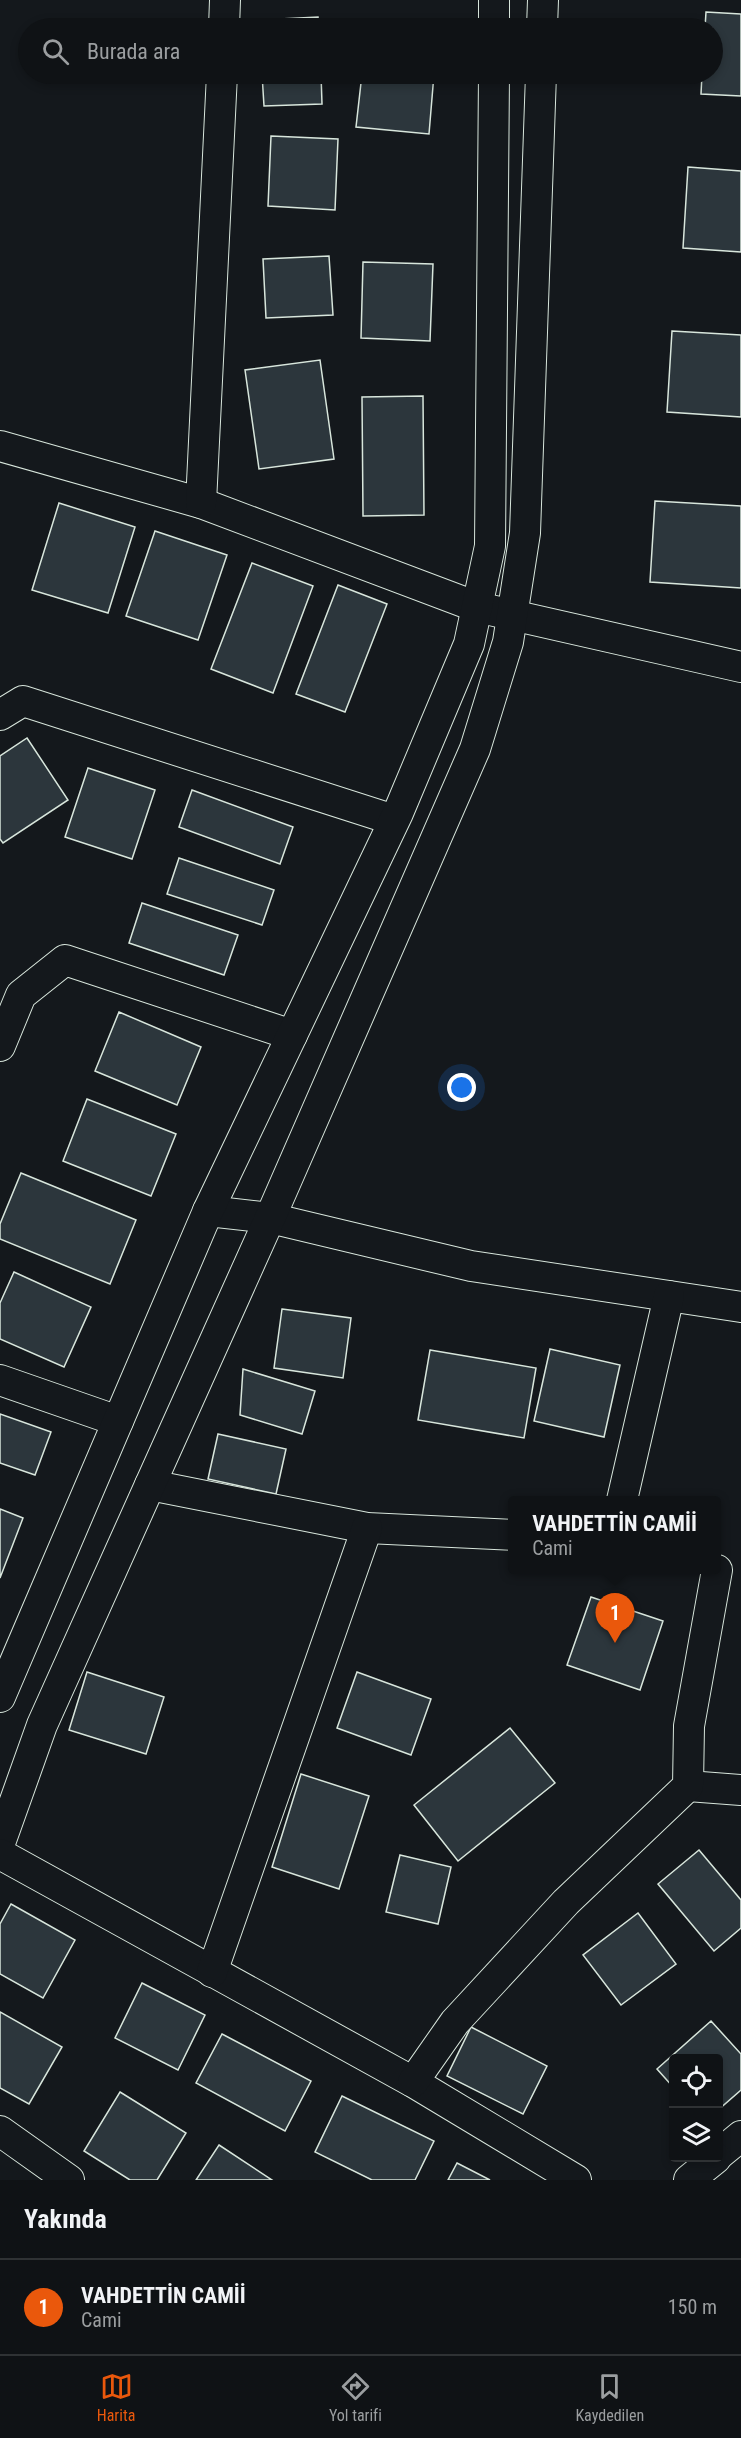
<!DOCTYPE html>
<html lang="tr">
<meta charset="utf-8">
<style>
:root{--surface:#0f1215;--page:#181b1e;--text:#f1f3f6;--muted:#9b9ea0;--line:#2f3234;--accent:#ea580c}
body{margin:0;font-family:"Roboto Condensed",sans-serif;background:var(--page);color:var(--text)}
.controls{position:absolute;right:18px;bottom:18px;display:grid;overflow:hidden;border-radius:6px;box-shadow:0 3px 9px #0003}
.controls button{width:54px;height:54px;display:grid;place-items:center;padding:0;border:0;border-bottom:2px solid var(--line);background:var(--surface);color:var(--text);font:30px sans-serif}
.you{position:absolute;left:462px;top:1088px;width:21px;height:21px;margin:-15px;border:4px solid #fff;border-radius:50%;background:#1a73e8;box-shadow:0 0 0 9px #1a73e833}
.badge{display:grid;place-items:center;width:39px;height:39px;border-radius:50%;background:var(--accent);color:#fff;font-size:20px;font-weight:700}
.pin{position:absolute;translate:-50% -50px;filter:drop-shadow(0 2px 3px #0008)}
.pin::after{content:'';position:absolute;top:32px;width:21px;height:18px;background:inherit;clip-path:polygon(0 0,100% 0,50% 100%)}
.popup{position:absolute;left:508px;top:1496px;width:213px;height:78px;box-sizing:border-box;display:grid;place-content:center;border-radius:6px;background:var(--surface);filter:drop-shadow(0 2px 4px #0005);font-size:20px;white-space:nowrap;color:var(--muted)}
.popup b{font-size:22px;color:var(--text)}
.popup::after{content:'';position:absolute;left:50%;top:100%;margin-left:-12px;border:12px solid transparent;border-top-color:var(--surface)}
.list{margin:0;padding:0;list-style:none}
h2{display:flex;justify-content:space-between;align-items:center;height:78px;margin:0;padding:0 24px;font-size:26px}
h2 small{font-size:20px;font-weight:400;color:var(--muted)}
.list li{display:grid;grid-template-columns:39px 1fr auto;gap:18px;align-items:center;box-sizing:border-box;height:96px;padding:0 24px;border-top:2px solid var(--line)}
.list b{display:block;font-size:22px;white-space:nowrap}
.list p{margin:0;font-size:20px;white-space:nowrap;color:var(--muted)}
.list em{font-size:20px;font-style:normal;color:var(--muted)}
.icon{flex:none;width:33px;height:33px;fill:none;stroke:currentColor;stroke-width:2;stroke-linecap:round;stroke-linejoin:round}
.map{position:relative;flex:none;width:741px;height:2180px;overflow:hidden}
.search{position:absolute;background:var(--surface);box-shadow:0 3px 9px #0003;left:18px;right:18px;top:18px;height:66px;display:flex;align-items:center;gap:15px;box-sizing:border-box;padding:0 21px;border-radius:33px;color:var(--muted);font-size:22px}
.sheet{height:174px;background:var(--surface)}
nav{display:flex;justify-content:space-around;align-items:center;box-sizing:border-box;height:84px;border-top:2px solid var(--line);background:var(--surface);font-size:16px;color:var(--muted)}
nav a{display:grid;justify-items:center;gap:3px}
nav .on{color:var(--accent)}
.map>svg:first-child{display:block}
</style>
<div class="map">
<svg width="741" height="2180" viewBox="0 0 741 2180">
<rect width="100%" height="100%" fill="#14181c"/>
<!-- building -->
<g fill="#2c363c" stroke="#d8e6dc" stroke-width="1.5">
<polygon points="706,12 741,14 741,96 701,94 702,74 712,74 712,28 705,28"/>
<polygon points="318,17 319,28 260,28 260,20"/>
<polygon points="262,74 321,74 322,104 264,106"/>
<polygon points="362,74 434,74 429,134 356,127"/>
<polygon points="271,136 338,139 335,210 268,206"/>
<polygon points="688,167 741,171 741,252 683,248"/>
<polygon points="329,256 333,315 266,318 263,259"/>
<polygon points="363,262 433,264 430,341 361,338"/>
<polygon points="672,331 741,335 741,417 667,412"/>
<polygon points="320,360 334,459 259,469 245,370"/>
<polygon points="423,396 424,515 363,516 362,397"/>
<polygon points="655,501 741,506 741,588 650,582"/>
<polygon points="59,503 135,527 108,613 32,590"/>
<polygon points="155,531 227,555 198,640 126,616"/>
<polygon points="252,563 313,586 273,693 211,669"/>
<polygon points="338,585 387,604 345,712 296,694"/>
<polygon points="27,738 68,800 3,843 0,839 0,756"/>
<polygon points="88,768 155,790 132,859 65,837"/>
<polygon points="192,790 293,827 280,864 179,827"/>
<polygon points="179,858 274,890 262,925 167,894"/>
<polygon points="142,903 238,935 224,975 129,943"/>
<polygon points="119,1012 201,1047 177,1105 95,1071"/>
<polygon points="87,1099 176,1134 151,1196 63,1161"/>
<polygon points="21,1173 136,1220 110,1284 0,1239 0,1224"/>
<polygon points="14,1272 91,1307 64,1367 0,1339 0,1303"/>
<polygon points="282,1309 351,1318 343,1378 274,1368"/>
<polygon points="550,1349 620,1365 604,1437 534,1421"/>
<polygon points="430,1350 536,1368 524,1438 418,1420"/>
<polygon points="243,1369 315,1391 302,1434 240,1415"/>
<polygon points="0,1414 51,1432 35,1475 0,1463"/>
<polygon points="218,1434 286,1449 276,1494 208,1479"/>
<polygon points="0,1509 23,1518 0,1578"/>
<polygon points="591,1597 663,1621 640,1690 567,1665"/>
<polygon points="87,1672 164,1697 146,1754 69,1730"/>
<polygon points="357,1672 431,1699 411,1755 337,1728"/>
<polygon points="510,1728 555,1783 458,1861 414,1805"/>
<polygon points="301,1774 369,1796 339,1889 272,1867"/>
<polygon points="699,1850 741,1900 741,1928 714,1951 658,1884"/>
<polygon points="400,1855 451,1867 438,1924 386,1912"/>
<polygon points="11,1904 75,1940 43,1998 0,1974 0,1924"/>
<polygon points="638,1913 676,1964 621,2005 583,1955"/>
<polygon points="142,1983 205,2015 178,2070 115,2038"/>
<polygon points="0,2012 62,2047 29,2104 0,2088"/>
<polygon points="711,2021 741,2054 741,2090 718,2110 718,2058 674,2058 674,2088 657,2069"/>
<polygon points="471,2027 547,2066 523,2114 447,2076"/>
<polygon points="222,2034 311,2081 285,2131 196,2083"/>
<polygon points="120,2092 186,2133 157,2180 130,2180 84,2151"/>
<polygon points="342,2096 434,2141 415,2180 372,2180 315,2152"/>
<polygon points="219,2145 272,2180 196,2180"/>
<polygon points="457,2163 490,2180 448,2180"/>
</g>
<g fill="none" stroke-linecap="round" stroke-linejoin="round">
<!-- minor casing -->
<g stroke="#d8e6dc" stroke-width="32">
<g id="minor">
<polyline points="224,28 225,0"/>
<polyline points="494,28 494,0"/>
<polyline points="542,28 543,0"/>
<polyline points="0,446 201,503 477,607 741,667"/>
<polyline points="201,503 222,74"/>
<polyline points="0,715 23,701 394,820"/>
<polyline points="0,1046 21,995 65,960 292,1035"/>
<polyline points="208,1211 270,1218 471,1266 741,1307"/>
<polyline points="0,1380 118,1421"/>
<polyline points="150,1485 367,1528 513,1535"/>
<polyline points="622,1500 669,1296"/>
<polyline points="0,1697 208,1211 398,813 469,644 490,546 494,74"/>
<polyline points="688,1786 741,1790"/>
<polyline points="0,1843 42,1725 270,1218 475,749 508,642 525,533 541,74"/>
<polyline points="0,1854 413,2082 576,2180"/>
<polyline points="212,1972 367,1528"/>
<polyline points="413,2082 455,2022 566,1902 688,1786 689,1726 717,1570"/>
<polyline points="0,2131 69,2180"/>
<polyline points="718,2155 741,2136"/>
<polyline points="689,2180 716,2158"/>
</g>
</g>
<!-- minor -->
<use href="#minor" stroke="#14181c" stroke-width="30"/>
</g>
</svg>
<div class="controls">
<button><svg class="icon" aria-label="locate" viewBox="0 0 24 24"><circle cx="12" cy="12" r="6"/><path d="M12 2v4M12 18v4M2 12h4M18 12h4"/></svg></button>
<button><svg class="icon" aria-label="layers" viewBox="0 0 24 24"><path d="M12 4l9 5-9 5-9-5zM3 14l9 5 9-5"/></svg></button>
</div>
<div class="you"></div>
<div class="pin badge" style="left:615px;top:1643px">1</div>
<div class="popup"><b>VAHDETTİN CAMİİ</b>Cami</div>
<div class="search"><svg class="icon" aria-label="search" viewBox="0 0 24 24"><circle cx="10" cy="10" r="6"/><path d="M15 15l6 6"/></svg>Burada ara</div>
</div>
<section class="sheet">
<h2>Yakında<small></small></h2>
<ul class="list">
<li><span class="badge">1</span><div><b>VAHDETTİN CAMİİ</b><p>Cami</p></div><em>150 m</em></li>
</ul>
</section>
<nav>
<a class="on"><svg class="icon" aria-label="map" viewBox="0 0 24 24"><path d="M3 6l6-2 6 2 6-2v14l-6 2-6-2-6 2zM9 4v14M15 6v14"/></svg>Harita</a>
<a><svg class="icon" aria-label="directions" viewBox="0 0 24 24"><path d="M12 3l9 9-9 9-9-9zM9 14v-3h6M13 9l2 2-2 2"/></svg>Yol tarifi</a>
<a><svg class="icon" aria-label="saved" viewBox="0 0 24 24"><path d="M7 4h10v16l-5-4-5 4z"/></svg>Kaydedilen</a>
</nav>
